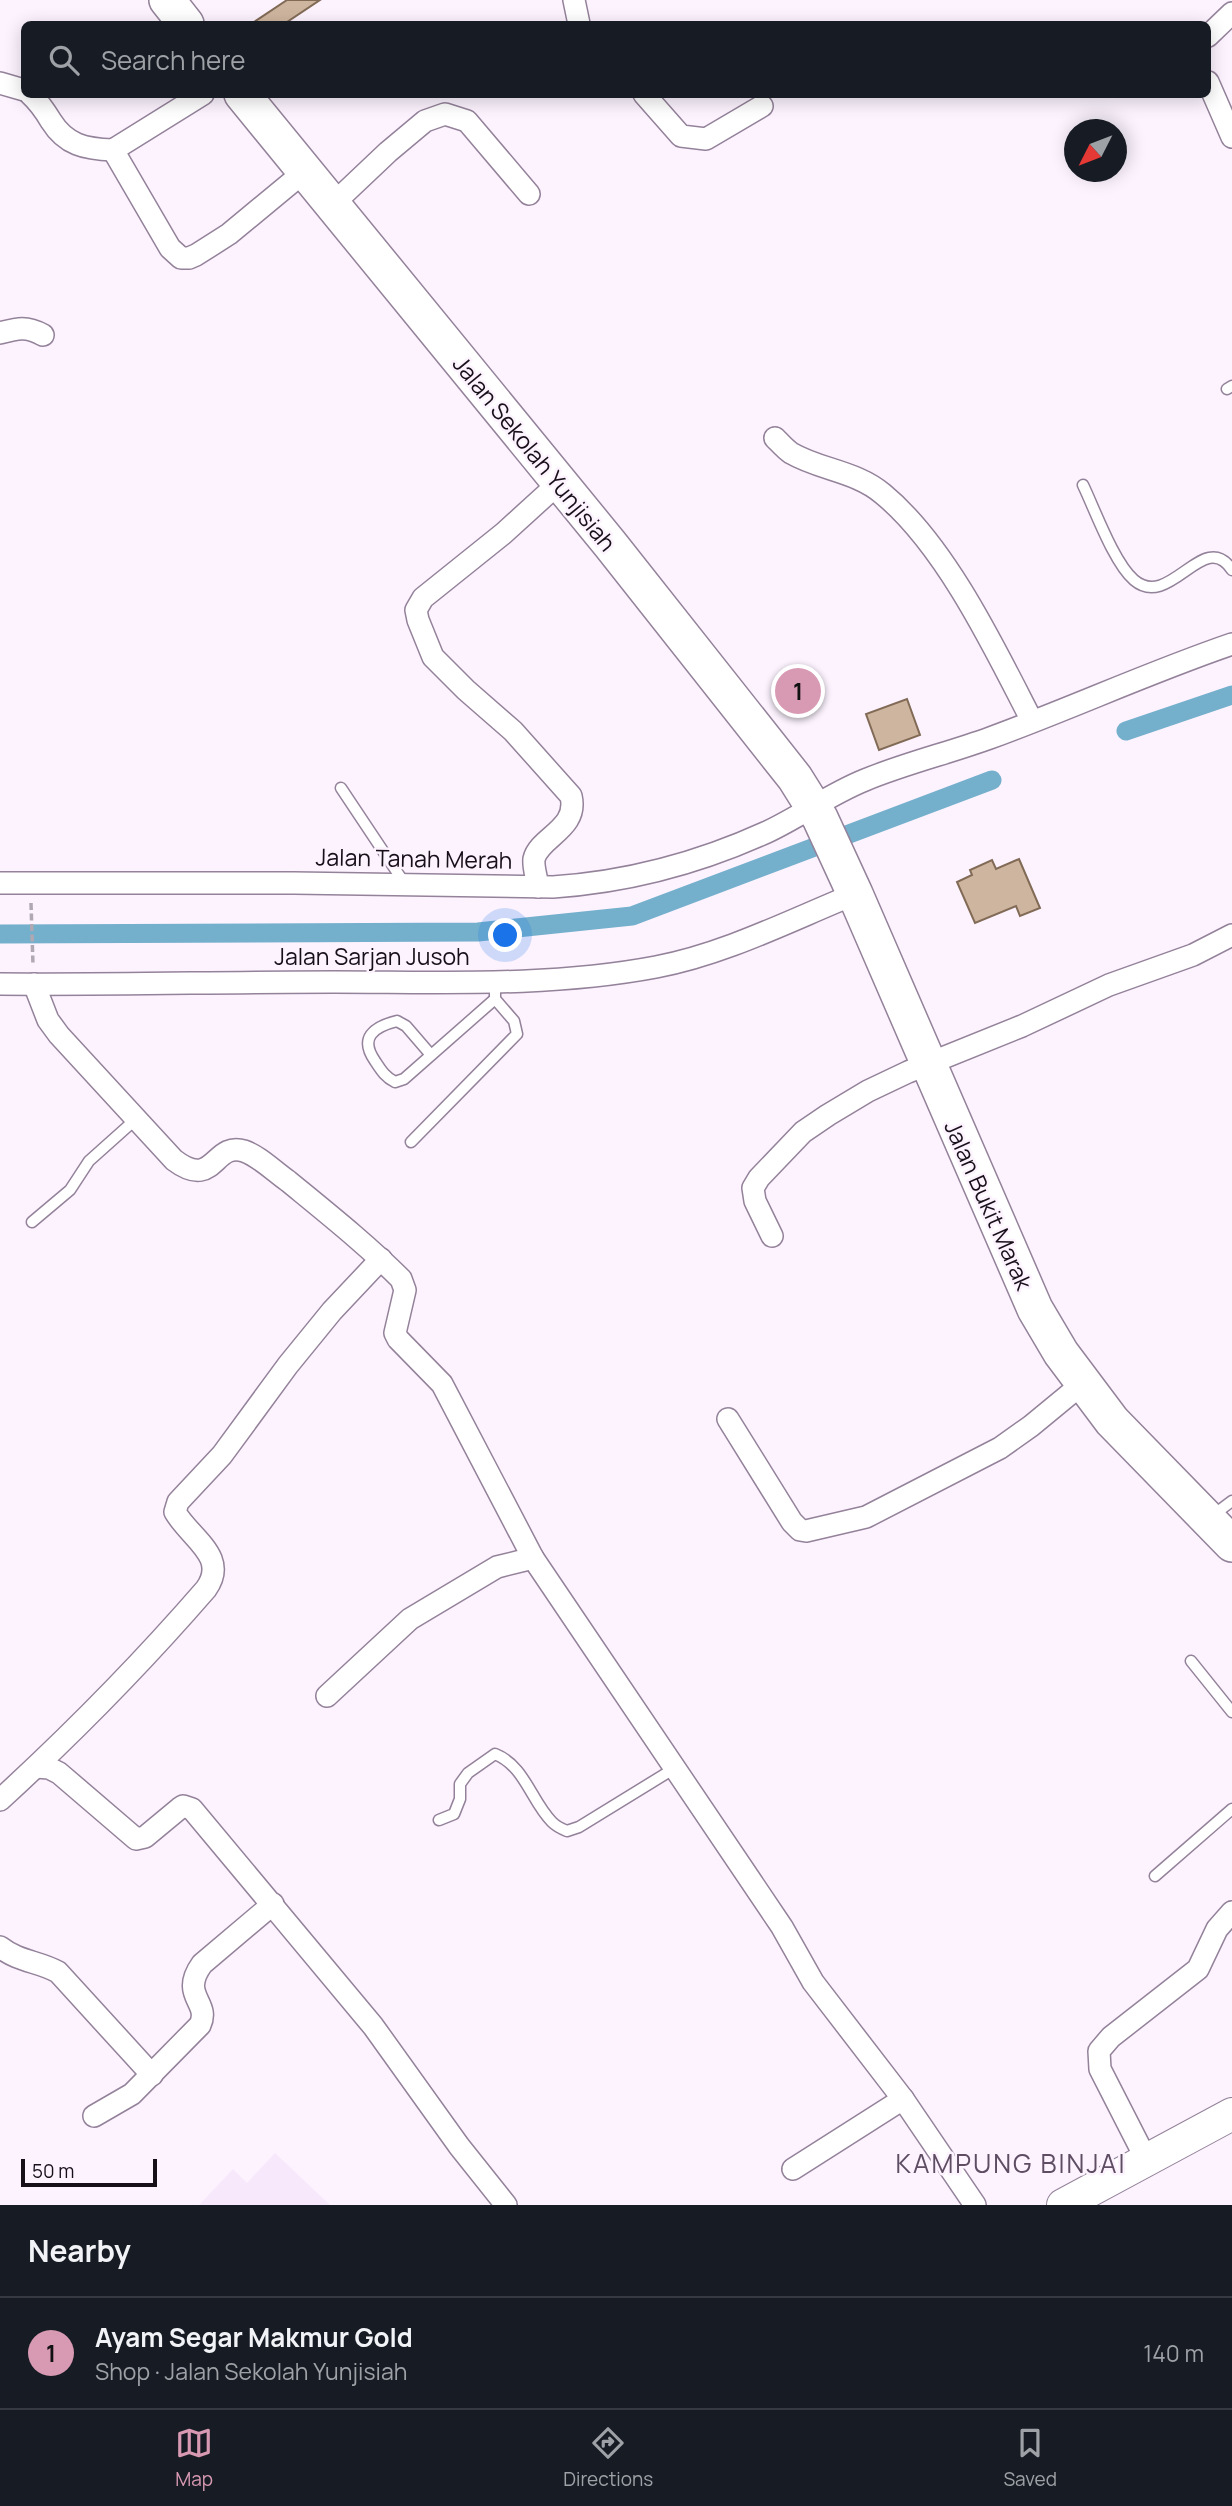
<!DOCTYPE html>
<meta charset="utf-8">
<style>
:root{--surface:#171b24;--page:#20242c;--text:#f1f3f6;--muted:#9ea1a6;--line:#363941;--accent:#d899b3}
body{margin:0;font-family:Manrope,sans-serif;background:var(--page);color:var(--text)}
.compass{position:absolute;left:1064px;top:119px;width:63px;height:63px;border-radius:50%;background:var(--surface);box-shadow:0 4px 18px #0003;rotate:228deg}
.scale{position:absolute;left:21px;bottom:18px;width:136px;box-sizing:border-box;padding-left:7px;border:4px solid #171019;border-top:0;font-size:19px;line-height:24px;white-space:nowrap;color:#171019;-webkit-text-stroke:5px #fcf3fe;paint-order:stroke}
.you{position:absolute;left:506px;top:936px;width:24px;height:24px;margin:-18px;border:5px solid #fff;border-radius:50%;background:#1a73e8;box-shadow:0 0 0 10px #1a73e833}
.badge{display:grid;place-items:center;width:46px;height:46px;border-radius:50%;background:var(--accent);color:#111;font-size:23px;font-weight:700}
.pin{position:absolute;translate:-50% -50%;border:4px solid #fff;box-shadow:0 2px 7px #0006}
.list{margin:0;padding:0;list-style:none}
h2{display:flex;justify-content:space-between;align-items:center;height:91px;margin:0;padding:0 28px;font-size:30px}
h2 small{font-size:23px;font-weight:400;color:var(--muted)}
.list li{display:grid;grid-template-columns:46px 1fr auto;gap:21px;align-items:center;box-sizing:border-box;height:112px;padding:0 28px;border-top:2px solid var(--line)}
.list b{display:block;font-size:26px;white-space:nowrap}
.list p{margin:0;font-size:23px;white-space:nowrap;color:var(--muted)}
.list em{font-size:23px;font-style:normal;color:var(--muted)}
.icon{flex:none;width:38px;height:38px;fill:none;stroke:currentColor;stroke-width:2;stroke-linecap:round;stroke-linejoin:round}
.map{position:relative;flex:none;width:1232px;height:2205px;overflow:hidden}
.search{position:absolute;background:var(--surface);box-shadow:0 4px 18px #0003;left:21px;right:21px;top:21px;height:77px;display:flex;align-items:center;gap:18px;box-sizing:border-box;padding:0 24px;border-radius:10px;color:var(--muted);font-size:26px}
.sheet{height:203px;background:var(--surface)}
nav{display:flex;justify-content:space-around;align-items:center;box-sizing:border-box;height:98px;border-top:2px solid var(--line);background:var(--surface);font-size:19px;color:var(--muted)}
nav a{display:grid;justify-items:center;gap:4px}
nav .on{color:var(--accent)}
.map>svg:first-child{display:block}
</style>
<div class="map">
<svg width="1232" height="2205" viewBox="0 0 1232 2205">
<rect width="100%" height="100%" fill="#fcf3fe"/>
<!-- built -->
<polygon fill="#f8e8fc" points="275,2153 330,2205 199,2205 233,2169 247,2183"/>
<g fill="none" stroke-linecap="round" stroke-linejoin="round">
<!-- canal -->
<g stroke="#74afcc" stroke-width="19">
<polyline points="1126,731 1232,695"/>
<polyline points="0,934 478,932 632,916 992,780"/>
</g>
</g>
<!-- building -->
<g fill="#ceb59f" stroke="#816a56" stroke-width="2">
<polygon points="287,0 320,0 284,24 251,24"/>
<polygon points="907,699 920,735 879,750 866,714"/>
<polygon points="1019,859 1040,908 1020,916 1016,906 975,923 957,882 972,875 970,870 992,860 996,869"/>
</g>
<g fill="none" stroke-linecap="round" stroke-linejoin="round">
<!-- lane casing -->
<g stroke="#94829a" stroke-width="13">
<g id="lane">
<polyline points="1227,389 1232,386"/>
<path d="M1083 485C1095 510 1114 563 1134 580 1170 611 1204 527 1232 570"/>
<polyline points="341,788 405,884"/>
<path d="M431 1055 406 1026 397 1021C373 1027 359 1038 375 1061 381 1070 385 1077 395 1082L404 1079 495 999"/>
<polyline points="411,1142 517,1034 514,1021 495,999 495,992"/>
<polyline points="32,1222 70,1190 89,1161 136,1119"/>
<polyline points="1212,1516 1232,1501"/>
<polyline points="1191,1661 1232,1712"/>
<path d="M439 1820 454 1814 460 1799V1784L468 1773 495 1754C525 1766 531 1801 552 1822 556 1826 562 1829 567 1831L579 1827 675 1768"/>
<polyline points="1155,1876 1232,1809"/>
</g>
</g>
<!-- street casing -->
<g stroke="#94829a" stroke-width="24">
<g id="street">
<polyline points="574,0 579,24"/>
<polyline points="1208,36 1232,13"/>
<polyline points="1208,82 1232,137"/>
<polyline points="0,83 24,90"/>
<path d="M30 94C39 102 45 111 51 121 66 145 85 149 113 150L203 94"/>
<polyline points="644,94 681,136 706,139 762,106"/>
<polyline points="113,150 170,248 181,258 189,258 196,255 229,234 304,172"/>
<polyline points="332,205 388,152 425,121 445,114 467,121 529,194"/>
<path d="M0 333C18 328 27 326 43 335"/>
<path d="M775 438C780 443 785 449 791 453 820 470 856 471 883 494 946 546 995 649 1032 721"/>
<path d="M0 883H294L553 887C628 882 699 863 767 832 801 816 830 794 865 780 906 763 949 753 990 738 1072 708 1150 672 1232 644"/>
<path d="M538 887C537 878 533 868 534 859 539 837 579 829 571 796L513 731 466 690 433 657 418 620 416 610 423 598 504 533 560 482"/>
<path d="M0 984C111 985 223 982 334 982 441 982 550 987 656 967 725 954 791 920 855 894"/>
<path d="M34 984 48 1020 59 1035 174 1160C215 1191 213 1141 244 1151 259 1156 275 1172 288 1181 327 1213 366 1244 401 1279L405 1290 395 1333 398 1339 442 1384 533 1558 782 1927 813 1982 903 2099 975 2205"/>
<polyline points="772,1236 755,1201 753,1188 759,1178 803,1132 828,1115 868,1091 908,1072 1022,1026 1109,985 1193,955 1232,935"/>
<polyline points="728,1419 792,1522 800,1530 806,1531 866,1517 1000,1448 1031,1426 1082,1384"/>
<polyline points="327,1696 410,1619 497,1567 533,1558"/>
<polyline points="36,1767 49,1768 59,1773 136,1839 145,1837 180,1808 183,1806 192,1809 373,2026 459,2146 506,2205"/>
<path d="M0 1800C73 1733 141 1664 206 1589 229 1557 191 1539 175 1512L178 1502 222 1455 288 1365 332 1311 381 1259"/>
<path d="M0 1947C19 1962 38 1961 58 1972L152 2075"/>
<path d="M94 2116 132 2094 200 2025C211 2002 179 1996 202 1964L273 1904"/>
<polyline points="1146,2159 1100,2069 1099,2051 1111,2037 1198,1969 1217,1929 1232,1912"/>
<polyline points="793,2169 903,2099"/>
</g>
</g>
<!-- secondary casing -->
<g stroke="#94829a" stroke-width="34">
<polyline id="secondary" points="1063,2205 1232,2114"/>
</g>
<!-- primary casing -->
<g stroke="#94829a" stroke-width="38">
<g id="primary">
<polyline points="167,0 186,24"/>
<polyline points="242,94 610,544 795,778 820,818 855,894 1035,1309 1061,1353 1112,1421 1232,1544"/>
</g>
</g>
<!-- path -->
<polyline stroke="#b0a8b2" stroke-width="3.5" stroke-dasharray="7 3.5" stroke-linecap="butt" points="31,903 33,965"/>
<!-- lane -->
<use href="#lane" stroke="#fff" stroke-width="10"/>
<!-- street -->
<use href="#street" stroke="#fff" stroke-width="21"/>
<!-- secondary -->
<use href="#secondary" stroke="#fff" stroke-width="32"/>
<!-- primary -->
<use href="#primary" stroke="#fff" stroke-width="35"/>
</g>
<g text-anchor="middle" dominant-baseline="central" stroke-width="5" stroke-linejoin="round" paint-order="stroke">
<!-- street labels -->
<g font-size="23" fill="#171019" stroke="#fcf3fe">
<text transform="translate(535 453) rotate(51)">Jalan Sekolah Yunjisiah</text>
<text transform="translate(414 858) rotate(1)">Jalan Tanah Merah</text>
<text x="372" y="956">Jalan Sarjan Jusoh</text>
<text transform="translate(989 1205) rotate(66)">Jalan Bukit Marak</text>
</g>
<!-- quarter labels -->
<g font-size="26" letter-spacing="2" fill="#5e4d63" stroke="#fcf3fe">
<text x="1011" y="2163">KAMPUNG BINJAI</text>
</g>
</g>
</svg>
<svg class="compass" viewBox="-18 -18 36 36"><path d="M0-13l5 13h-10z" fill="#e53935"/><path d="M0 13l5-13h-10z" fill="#9ea1a6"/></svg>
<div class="scale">50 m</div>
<div class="you"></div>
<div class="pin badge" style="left:798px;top:691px">1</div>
<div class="search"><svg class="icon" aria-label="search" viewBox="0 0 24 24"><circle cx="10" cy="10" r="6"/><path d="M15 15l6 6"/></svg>Search here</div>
</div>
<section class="sheet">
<h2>Nearby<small></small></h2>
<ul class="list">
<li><span class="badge">1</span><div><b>Ayam Segar Makmur Gold</b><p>Shop · Jalan Sekolah Yunjisiah</p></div><em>140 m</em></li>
</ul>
</section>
<nav>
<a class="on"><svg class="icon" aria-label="map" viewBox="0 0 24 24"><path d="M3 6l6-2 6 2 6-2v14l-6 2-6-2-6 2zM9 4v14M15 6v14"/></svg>Map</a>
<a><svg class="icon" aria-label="directions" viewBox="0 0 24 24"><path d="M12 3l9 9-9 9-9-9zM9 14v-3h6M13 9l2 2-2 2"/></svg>Directions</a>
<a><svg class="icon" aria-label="saved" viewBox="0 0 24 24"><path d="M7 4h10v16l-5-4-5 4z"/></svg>Saved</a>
</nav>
